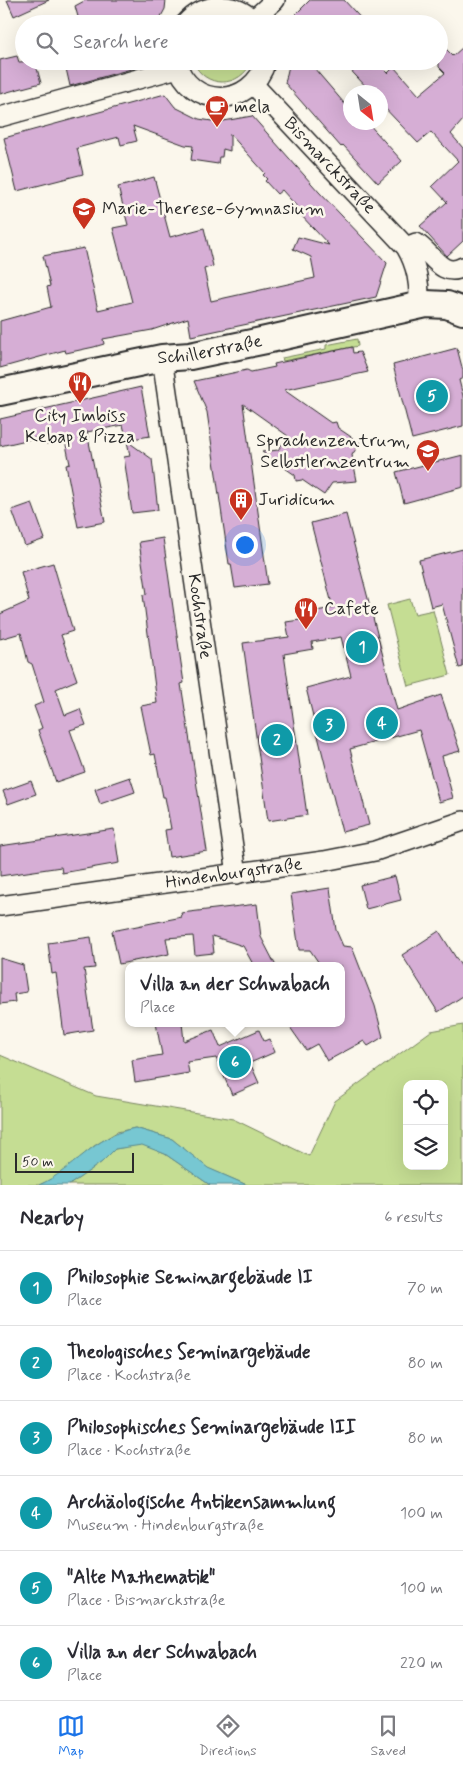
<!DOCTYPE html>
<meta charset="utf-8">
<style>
:root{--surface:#fff;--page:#f7f7f7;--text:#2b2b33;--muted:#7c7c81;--line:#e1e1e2;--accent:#1a73e8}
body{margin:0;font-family:Mynerve,sans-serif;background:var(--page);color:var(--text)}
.controls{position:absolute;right:15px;bottom:15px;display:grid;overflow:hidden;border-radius:10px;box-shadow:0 5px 20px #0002}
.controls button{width:45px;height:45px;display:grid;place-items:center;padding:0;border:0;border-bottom:1px solid var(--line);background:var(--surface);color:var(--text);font:25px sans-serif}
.compass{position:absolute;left:343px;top:85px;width:45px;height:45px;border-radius:50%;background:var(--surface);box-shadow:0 5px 20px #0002;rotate:150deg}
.scale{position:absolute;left:15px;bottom:12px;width:119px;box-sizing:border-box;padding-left:5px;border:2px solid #2b2b2b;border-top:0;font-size:14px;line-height:18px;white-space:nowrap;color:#2b2b2b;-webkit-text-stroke:4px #fbf7ec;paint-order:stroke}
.you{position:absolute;left:244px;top:544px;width:18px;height:18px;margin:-12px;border:4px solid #fff;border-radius:50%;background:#1a73e8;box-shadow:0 0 0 8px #1a73e833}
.badge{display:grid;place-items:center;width:32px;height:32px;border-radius:50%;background:var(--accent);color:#fff;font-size:16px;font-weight:700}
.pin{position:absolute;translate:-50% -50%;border:2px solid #fff;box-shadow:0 1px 5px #0006}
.popup{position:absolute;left:125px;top:962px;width:220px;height:65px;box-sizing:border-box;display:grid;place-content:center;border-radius:10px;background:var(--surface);filter:drop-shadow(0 1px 4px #0005);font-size:16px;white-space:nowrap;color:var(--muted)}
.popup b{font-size:19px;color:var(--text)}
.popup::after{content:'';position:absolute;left:50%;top:100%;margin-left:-10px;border:10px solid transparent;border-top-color:var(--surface)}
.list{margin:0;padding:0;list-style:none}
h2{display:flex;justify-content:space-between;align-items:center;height:65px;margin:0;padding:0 20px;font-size:21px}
h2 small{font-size:16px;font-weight:400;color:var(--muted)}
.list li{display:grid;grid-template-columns:32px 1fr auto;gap:15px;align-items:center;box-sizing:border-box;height:75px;padding:0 20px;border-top:1px solid var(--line)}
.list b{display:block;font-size:19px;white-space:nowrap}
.list p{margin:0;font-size:16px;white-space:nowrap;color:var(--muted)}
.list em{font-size:16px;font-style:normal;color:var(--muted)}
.icon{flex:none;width:28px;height:28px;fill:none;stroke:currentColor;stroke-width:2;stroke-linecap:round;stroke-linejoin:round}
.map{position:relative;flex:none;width:463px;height:1185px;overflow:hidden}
.search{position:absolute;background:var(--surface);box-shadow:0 5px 20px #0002;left:15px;right:15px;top:15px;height:55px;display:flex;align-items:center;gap:12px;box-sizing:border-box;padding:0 18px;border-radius:28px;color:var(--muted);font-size:19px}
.sheet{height:515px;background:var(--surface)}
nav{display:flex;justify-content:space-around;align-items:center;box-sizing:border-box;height:70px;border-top:1px solid var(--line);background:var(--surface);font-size:14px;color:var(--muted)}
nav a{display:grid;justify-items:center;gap:2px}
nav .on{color:var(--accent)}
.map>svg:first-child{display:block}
</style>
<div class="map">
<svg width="463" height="1185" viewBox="0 0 463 1185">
<rect width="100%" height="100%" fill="#fbf7ec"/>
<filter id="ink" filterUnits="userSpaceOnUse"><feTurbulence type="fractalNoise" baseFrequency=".02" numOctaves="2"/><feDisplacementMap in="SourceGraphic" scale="10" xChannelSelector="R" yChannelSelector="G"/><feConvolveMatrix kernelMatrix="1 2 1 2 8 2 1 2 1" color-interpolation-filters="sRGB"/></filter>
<g filter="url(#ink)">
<!-- green -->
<g fill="#c5dd93" stroke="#78845f" fill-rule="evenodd">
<path d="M193 61H252C240 89 204 89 193 61Z"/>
<polygon points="357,339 358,346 283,361 282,358 326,349 326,345"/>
<polygon points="410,599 415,614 433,610 450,675 408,686 387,605"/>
<path d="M463 1025V1185H247L207 1168 172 1139 135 1128 117 1132 94 1146 57 1177 39 1185H0V1055L96 1096 233 1119 309 1156 335 1101 431 1031ZM407 1084H444V1166H407Z"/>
<polygon points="142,1144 165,1154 210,1185 69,1185 102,1162 115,1149"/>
</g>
<!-- water -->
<path fill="#77c7d2" stroke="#59898f" d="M135 1128 172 1139 208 1168 247 1185H210L165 1154 142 1145 115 1149 102 1162 69 1185H39C75 1169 93 1136 135 1128Z"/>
<!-- building -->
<g fill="#d6aed5" stroke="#2b2b2b">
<polygon points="7,0 49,0 14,16"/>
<polygon points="86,0 166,0 165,9 157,24 80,24 75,6"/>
<polygon points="310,0 344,0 366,24 286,24"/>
<polygon points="439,42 453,56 463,47 463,120 451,134 463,148 463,241 447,256 420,226 447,202 432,186 458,161 431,132 418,143 380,103 380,92 371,92 342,61 362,61 371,70 379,64 388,73 394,67 419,95 445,73 439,67"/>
<polygon points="17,56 19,62 35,61 41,83 0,94 0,60"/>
<polygon points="76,61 148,61 149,64 70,86 65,64"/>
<polygon points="290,61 308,61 350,110 350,122 367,122 402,161 378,183 343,145 341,147 285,83"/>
<polygon points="165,94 175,107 199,119 218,122 252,116 319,192 387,263 376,297 191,336 188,318 152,330 103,339 104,344 94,347 66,353 65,350 0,368 0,321 51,307 47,287 50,286 43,256 84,248 98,310 132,302 113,228 128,225 118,187 126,185 154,177 170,237 204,228 213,266 204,269 211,301 315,278 311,257 293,249 298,237 329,245 298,212 300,210 282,190 277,194 265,181 267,179 263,175 265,173 230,134 230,151 223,149 222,157 219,157 218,164 191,160 193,146 185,145 133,126 137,141 121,145 119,137 77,148 83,174 17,191 4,138"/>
<polygon points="352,347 353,353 360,352 368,372 284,390 331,423 336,422 338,428 360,443 352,455 357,481 332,483 324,495 302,480 296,481 295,475 262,452 278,450 288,436 243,404 268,584 235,588 231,564 229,564 207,412 194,381 247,370 251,372 275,367 274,364 283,362"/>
<polygon points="457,348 463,371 463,378 459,380 463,396 463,426 412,439 393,365"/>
<polygon points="141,387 150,436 127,440 123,425 87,432 105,522 78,527 66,465 70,464 65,440 46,444 44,436 0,446 0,419"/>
<polygon points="127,441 152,459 158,510 132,513 124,457 130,456"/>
<polygon points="463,455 463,487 404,503 396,472"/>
<polygon points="32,503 45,539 25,546 12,510"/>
<polygon points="346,514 397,710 441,695 460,751 442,756 453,798 439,802 419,730 350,749 369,825 342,832 306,688 351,676 341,637 312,642 313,649 284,654 307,815 268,821 243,643 289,637 286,622 300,620 299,614 333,608 311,523"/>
<polygon points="163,538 181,663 184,683 181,684 207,851 169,857 165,830 171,829 165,797 163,797 155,754 151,755 141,706 157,703 143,595 147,594 139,542"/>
<polygon points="463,549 463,667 459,668 442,604 431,607 419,560"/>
<polygon points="53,563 73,631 61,635 77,680 56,689 65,715 80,709 86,725 70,730 85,772 56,782 38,730 42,728 34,706 44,702 32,664 28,662 21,633 0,639 0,614 29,601 21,572"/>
<polygon points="130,777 135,792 100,804 95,789"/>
<polygon points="31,781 36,794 8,804 3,791"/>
<polygon points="114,829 119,863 62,873 61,867 0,876 0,846"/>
<polygon points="395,876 401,900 366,909 360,885"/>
<polygon points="330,888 336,930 343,946 352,947 375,1006 383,1037 368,1046 364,1041 327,1061 317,1044 306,1050 287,1023 341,1023 341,966 321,966 310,950 299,950 291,894"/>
<polygon points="257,904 261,937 276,966 254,966 243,946 212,936 214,953 195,955 193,936 166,938 169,954 119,964 112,931 182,917 181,913"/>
<polygon points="439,931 463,969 463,996 438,1012 402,955"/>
<polygon points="91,937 95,968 84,969 93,1030 64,1035 56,973 52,974 48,943"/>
<polygon points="0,958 23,965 27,992 14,994 15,1002 0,1004"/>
<polygon points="156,1023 182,1023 184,1041 213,1030 220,1047 259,1030 264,1041 269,1039 275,1052 250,1063 259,1083 232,1095 216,1058 187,1062 189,1073 135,1082 132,1060 162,1055"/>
</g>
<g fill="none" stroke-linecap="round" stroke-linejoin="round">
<!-- street casing -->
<g stroke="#2b2b2b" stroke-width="22">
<g id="street">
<polyline points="253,20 275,0"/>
<path d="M185 24C205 1 237 1 257 24"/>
<path d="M176 61C189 110 252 109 266 61"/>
<path id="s1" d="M253 84 406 247C417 266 420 284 419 306"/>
<polyline points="0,117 178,68"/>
<path d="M406 247 416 243C432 252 441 279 463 267"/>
<path id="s2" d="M162 358 237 874"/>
<path id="s3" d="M0 906 324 861 375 851 463 821"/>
</g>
</g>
<!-- secondary casing -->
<g stroke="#2b2b2b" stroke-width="30">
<g id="secondary">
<path id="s4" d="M0 392 162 358 190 356 266 340 426 304 447 305 463 311"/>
</g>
</g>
<!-- street -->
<use href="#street" stroke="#fbf7ec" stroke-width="19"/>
<!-- secondary -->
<use href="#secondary" stroke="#fbf7ec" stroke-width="26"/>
</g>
</g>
<!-- icons -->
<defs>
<g id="cafe-pin" transform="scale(1.25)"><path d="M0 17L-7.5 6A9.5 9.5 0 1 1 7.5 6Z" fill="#c8321e" stroke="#fbf7ec"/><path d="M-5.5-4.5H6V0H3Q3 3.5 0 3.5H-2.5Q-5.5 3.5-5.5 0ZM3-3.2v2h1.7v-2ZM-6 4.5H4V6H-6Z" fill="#fff"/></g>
<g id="school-pin" transform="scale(1.25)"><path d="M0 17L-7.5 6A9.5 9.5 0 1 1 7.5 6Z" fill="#c8321e" stroke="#fbf7ec"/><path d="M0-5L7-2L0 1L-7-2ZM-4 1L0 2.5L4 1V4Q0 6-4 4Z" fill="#fff"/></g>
<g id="restaurant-pin" transform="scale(1.25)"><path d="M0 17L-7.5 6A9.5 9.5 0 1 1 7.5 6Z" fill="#c8321e" stroke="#fbf7ec"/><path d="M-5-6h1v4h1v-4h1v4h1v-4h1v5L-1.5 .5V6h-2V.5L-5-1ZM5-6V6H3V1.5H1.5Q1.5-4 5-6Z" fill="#fff"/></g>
<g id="university-pin" transform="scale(1.25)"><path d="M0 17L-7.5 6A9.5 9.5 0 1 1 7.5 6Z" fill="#c8321e" stroke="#fbf7ec"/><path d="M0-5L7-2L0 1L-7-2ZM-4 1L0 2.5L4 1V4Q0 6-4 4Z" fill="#fff"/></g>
<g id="building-pin" transform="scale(1.25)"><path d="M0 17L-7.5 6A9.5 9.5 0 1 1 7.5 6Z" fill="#c8321e" stroke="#fbf7ec"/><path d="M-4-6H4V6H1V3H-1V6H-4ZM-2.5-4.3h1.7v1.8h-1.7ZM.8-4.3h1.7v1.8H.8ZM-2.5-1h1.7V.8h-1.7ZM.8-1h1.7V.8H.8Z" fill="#fff"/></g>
</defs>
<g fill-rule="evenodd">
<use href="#cafe-pin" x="217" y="107"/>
<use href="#school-pin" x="84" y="209"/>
<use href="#restaurant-pin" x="80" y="383"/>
<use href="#university-pin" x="428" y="451"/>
<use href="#building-pin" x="241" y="500"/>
<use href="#restaurant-pin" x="306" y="609"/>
</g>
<g text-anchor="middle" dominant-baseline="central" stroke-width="5" stroke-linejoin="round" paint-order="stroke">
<!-- poi labels -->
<g font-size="18" fill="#2b2b2b" stroke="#fbf7ec" text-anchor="start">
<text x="234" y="107">mela</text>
<text x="102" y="209">Marie-Therese-Gymnasium</text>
<text x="80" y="416" text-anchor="middle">City Imbiss<tspan x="80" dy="21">Kebap &amp; Pizza</tspan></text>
<text x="410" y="441" text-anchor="end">Sprachenzentrum,<tspan x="410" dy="21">Selbstlernzentrum</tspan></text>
<text x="258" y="500">Juridicum</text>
<text x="324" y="609">Cafete</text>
</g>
<!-- street labels -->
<g font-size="18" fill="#2b2b2b" stroke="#fbf7ec">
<text stroke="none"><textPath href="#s1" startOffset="112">Bismarckstraße</textPath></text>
<text stroke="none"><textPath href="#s4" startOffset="214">Schillerstraße</textPath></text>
<text stroke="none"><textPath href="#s2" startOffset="261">Kochstraße</textPath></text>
<text stroke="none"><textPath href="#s3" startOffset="236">Hindenburgstraße</textPath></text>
</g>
</g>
</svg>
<div class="controls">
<button><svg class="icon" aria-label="locate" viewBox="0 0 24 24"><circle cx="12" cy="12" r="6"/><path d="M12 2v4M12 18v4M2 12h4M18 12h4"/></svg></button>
<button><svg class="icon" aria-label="layers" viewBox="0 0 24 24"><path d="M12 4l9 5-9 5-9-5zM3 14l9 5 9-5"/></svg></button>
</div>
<svg class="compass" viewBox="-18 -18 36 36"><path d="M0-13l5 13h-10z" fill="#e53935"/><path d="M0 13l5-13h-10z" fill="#7c7c81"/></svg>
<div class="scale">50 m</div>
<div class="you"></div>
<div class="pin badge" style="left:362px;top:647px;background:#0f9aa8">1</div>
<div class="pin badge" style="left:277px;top:740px;background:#0f9aa8">2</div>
<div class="pin badge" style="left:329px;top:725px;background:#0f9aa8">3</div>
<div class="pin badge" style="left:382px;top:723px;background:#0f9aa8">4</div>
<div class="pin badge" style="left:432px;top:396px;background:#0f9aa8">5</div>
<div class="pin badge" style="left:235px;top:1062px;background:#0f9aa8">6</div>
<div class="popup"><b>Villa an der Schwabach</b>Place</div>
<div class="search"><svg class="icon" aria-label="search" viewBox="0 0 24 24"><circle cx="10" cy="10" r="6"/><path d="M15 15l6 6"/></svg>Search here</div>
</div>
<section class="sheet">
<h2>Nearby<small>6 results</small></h2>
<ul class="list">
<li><span class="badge" style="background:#0f9aa8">1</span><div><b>Philosophie Seminargebäude II</b><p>Place</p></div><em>70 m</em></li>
<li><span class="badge" style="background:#0f9aa8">2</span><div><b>Theologisches Seminargebäude</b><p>Place · Kochstraße</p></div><em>80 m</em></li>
<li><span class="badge" style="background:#0f9aa8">3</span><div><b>Philosophisches Seminargebäude III</b><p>Place · Kochstraße</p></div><em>80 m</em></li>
<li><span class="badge" style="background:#0f9aa8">4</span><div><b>Archäologische Antikensammlung</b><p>Museum · Hindenburgstraße</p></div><em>100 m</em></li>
<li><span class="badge" style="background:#0f9aa8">5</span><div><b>&quot;Alte Mathematik&quot;</b><p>Place · Bismarckstraße</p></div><em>100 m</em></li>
<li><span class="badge" style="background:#0f9aa8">6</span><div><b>Villa an der Schwabach</b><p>Place</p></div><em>220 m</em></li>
</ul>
</section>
<nav>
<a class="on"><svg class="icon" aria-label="map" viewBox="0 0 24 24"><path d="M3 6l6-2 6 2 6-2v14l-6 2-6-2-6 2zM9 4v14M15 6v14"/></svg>Map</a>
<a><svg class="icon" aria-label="directions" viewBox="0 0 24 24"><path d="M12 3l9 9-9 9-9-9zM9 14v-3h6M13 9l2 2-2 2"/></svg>Directions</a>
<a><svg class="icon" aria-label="saved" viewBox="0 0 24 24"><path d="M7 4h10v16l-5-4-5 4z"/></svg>Saved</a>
</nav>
